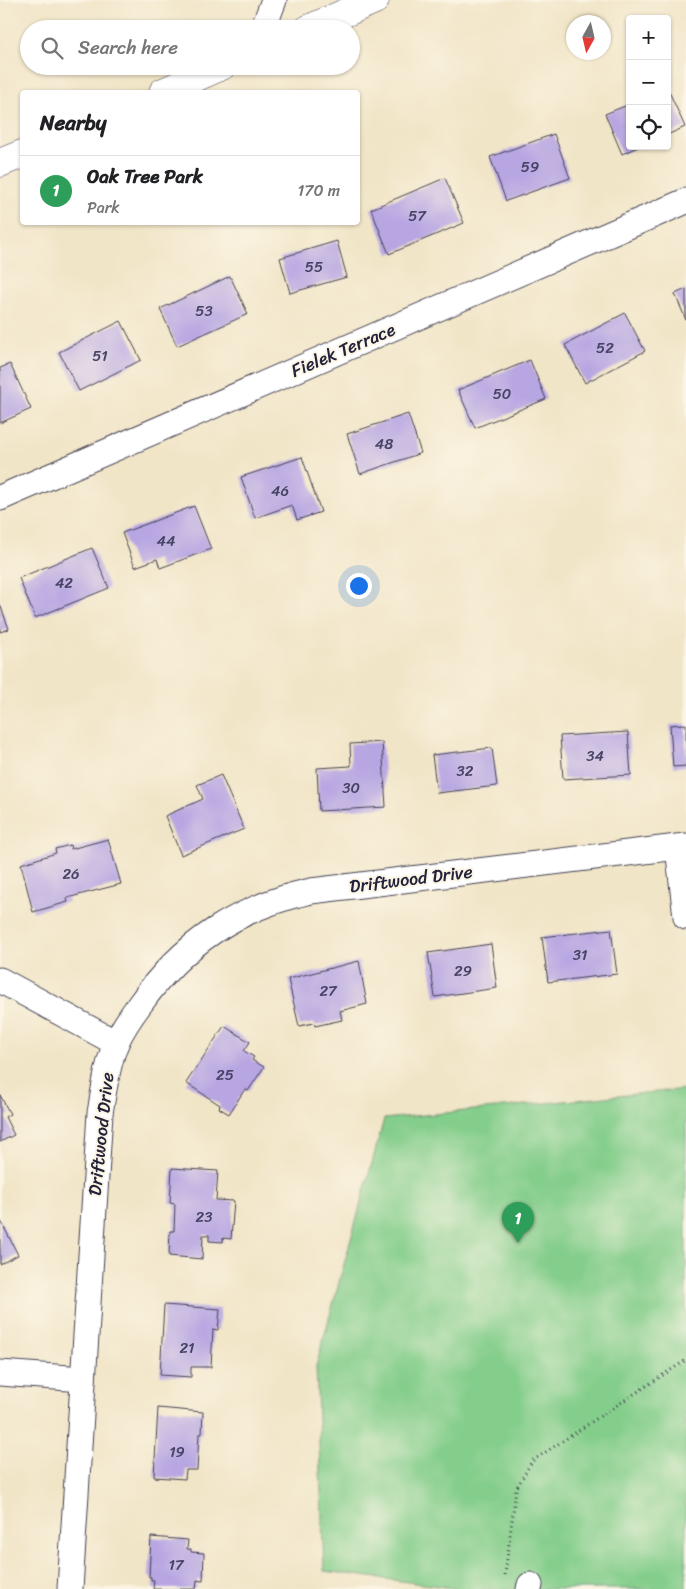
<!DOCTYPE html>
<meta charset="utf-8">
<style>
:root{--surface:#fff;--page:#f2f2f2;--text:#202124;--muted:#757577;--line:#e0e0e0;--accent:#b5179e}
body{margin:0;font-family:Sriracha,sans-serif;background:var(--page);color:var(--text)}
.controls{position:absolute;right:15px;top:15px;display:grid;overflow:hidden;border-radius:5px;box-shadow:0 1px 4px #0004}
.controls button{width:45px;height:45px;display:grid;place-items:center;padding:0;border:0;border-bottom:1px solid var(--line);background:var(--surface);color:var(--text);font:25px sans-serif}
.compass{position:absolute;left:566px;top:15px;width:45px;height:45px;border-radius:50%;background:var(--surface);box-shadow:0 1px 4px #0004;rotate:188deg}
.you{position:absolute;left:358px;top:585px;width:18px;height:18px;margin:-12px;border:4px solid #fff;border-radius:50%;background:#1a73e8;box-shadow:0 0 0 8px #1a73e833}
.badge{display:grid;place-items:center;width:32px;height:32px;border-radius:50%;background:var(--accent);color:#fff;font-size:16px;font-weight:700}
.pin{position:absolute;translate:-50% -41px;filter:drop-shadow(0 1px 2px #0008)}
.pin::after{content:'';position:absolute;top:26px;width:18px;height:15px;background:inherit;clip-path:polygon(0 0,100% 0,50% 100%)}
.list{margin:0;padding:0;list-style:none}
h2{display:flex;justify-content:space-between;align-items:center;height:65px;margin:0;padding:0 20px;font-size:21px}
h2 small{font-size:16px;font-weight:400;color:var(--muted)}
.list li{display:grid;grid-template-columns:32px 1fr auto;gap:15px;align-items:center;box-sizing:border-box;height:70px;padding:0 20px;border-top:1px solid var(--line)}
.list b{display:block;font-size:19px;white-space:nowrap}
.list p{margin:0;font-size:16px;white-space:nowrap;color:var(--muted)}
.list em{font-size:16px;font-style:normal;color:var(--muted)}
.icon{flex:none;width:28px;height:28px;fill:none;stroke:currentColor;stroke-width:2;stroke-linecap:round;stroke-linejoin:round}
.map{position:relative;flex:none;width:686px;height:1589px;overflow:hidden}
.search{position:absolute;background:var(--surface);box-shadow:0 1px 4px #0004;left:20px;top:20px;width:340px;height:55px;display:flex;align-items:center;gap:12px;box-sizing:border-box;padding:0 18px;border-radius:28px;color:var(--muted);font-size:19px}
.panel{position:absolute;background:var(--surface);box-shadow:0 1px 4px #0004;left:20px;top:90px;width:340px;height:135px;border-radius:5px}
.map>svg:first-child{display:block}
</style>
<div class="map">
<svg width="686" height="1589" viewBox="0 0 686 1589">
<rect width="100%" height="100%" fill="#fcf5e5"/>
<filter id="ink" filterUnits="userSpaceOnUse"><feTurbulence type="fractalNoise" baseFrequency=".02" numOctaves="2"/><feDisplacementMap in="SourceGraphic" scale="10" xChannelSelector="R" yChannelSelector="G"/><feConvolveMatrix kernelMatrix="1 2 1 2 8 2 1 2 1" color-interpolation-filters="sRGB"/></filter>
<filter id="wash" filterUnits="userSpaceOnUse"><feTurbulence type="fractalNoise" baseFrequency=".0096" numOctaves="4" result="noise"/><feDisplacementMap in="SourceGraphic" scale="20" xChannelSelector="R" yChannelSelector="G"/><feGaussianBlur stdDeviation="1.12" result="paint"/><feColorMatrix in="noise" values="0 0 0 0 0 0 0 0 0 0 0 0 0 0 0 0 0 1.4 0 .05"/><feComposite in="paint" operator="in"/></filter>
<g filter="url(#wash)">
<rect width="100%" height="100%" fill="#f1e5c7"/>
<!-- green -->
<polygon fill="#84ce8b" stroke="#537863" points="686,1089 686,1589 461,1589 324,1571 316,1366 384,1119"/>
<g id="blocks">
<!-- building -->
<g fill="#b7a6e2">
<polygon points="667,87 685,127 667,135"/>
<polygon points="630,104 630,146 640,146 622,154 605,114"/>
<polygon points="554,134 570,178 506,201 490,157"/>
<polygon points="445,178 464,223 389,254 371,209"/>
<polygon points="337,241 347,277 290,293 280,258"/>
<polygon points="230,276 248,314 177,346 160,309"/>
<polygon points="686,289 686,320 675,294"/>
<polygon points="625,313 645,351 585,383 565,345"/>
<polygon points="121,321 141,360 79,391 59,352"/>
<polygon points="530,360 546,399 475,428 458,390"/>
<polygon points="10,364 31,409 0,423 0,368"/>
<polygon points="408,414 421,453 360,474 347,434"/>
<polygon points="302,457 321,512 297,520 292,505 255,518 241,477"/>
<polygon points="194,506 211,549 160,568 157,559 135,567 122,533"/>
<polygon points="92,548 109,588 35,618 19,578"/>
<polygon points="0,604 9,629 0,632"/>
<polygon points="686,724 686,766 673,767 670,725"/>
<polygon points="628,732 631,775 563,779 560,736"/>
<polygon points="382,742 386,807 319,811 317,768 351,766 350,744"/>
<polygon points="492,748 497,786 437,793 432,755"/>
<polygon points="221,775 244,829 181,855 165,816 203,799 197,785"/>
<polygon points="108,839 121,884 67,898 68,902 33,912 21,864 56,853 55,849 70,845 71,849"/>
<polygon points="611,929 617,974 548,982 542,937"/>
<polygon points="491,944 497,988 435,997 428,953"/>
<polygon points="359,961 367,1004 340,1011 342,1020 315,1026 314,1023 299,1026 288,979"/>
<polygon points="224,1026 250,1042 244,1051 254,1057 252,1060 264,1067 248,1091 245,1089 229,1114 219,1108 220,1105 186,1083"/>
<polygon points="0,1095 10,1114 5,1117 14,1135 0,1142"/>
<polygon points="172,1168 218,1171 216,1200 234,1201 231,1239 223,1238 223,1242 209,1241 209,1235 203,1235 202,1259 169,1256 170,1231 174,1231 175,1204 170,1203"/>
<polygon points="0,1219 18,1255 0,1264"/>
<polygon points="164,1305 220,1309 218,1330 213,1329 211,1367 191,1367 191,1377 160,1375"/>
<polygon points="158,1408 203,1412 202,1434 199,1434 197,1470 186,1470 185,1479 154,1477"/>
<polygon points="151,1537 188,1540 187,1549 191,1549 191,1552 204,1553 203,1581 197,1580 196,1589 153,1589 154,1580 151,1580 151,1577 149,1577"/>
</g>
</g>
</g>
<g filter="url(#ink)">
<use href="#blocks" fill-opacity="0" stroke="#413f50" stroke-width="1"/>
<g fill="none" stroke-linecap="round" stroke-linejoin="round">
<!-- minor casing -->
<g stroke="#413f50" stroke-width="27">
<g id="minor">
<polyline points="263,29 274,0"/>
<polyline points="0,498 686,201"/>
<polyline points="678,847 686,917"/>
<polyline points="0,980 116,1043"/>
<polyline points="0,1373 83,1379"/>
<path d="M70 1589 100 1113C104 1090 107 1065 116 1043 122 1029 131 1016 140 1004 183 943 238 907 311 891L686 846"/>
<polyline points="529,1589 530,1585"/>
</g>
</g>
<!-- tertiary casing -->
<g stroke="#413f50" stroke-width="29">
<g id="tertiary">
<polyline points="308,29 375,0"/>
<polyline points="163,92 222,66"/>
<polyline points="0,163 22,154"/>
</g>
</g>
<!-- path -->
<polyline stroke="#413f50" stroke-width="3" stroke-dasharray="1 4" stroke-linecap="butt" points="505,1575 516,1489 532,1461 686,1360"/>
<!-- minor -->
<use href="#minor" stroke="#fff" stroke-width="25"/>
<!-- tertiary -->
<use href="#tertiary" stroke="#fff" stroke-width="28"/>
</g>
</g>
<g text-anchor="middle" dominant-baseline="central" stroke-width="4" stroke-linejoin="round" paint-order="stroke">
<!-- number labels -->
<g font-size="15" fill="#474365">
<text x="530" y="167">59</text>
<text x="417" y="216">57</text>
<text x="314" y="267">55</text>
<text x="204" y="311">53</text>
<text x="605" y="348">52</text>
<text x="100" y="356">51</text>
<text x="502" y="394">50</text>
<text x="384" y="444">48</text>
<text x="280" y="491">46</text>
<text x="166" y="541">44</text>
<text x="64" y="583">42</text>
<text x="595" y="756">34</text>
<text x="465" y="771">32</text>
<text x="351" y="788">30</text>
<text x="71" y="874">26</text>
<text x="580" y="955">31</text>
<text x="463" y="971">29</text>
<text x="328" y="991">27</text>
<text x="225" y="1075">25</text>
<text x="204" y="1217">23</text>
<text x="187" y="1348">21</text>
<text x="177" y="1452">19</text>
<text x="176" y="1565">17</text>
</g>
<!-- street labels -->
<g font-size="18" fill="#22223b" stroke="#fcf5e5">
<text transform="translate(343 350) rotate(-23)">Fielek Terrace</text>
<text transform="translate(411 879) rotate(-7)">Driftwood Drive</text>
<text transform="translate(101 1134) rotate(-84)">Driftwood Drive</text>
</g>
</g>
</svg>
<div class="controls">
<button>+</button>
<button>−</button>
<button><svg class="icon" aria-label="locate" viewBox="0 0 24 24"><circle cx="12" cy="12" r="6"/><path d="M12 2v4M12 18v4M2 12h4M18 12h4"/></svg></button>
</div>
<svg class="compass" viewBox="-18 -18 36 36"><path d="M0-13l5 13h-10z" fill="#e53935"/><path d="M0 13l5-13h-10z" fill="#757577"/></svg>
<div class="you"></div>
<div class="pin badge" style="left:518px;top:1243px;background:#2e9e5b">1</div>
<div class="search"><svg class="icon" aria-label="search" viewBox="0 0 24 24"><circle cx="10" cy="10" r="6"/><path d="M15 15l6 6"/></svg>Search here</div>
<section class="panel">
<h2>Nearby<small></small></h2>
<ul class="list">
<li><span class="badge" style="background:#2e9e5b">1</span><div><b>Oak Tree Park</b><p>Park</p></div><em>170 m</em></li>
</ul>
</section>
</div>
